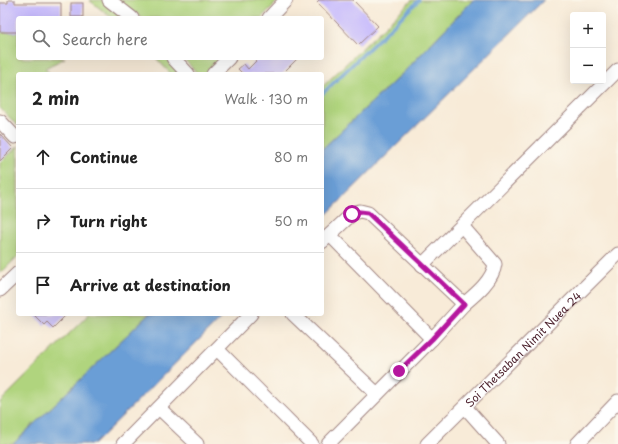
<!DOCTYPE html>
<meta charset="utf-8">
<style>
:root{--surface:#fff;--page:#f2f2f2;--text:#222;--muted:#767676;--line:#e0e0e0}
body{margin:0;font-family:"Playpen Sans",sans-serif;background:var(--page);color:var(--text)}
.controls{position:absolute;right:12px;top:12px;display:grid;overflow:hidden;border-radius:4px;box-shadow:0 4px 16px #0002}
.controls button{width:36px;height:36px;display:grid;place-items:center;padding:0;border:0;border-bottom:1px solid var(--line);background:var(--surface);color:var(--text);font:20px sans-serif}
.stop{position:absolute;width:12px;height:12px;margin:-9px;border:3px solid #b5179e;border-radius:50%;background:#fff}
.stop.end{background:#b5179e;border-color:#fff;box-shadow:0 1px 4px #0008}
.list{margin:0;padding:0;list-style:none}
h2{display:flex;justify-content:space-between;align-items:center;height:52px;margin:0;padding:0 16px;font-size:17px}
h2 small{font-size:13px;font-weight:400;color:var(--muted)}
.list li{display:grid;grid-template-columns:26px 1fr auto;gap:12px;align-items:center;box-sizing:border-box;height:64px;padding:0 16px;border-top:1px solid var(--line)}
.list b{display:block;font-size:15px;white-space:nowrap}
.list em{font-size:13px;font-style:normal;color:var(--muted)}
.icon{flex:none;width:22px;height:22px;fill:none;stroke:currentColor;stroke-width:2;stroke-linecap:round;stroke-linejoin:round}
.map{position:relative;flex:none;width:618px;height:444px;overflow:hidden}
.search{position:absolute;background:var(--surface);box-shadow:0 4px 16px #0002;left:16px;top:16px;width:308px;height:44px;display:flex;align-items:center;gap:10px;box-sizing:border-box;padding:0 14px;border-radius:4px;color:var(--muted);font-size:15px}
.panel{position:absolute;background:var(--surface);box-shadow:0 4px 16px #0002;left:16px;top:72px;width:308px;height:244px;border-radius:4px}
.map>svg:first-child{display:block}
</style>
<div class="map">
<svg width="618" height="444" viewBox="0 0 618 444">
<rect width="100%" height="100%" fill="#fbf7ec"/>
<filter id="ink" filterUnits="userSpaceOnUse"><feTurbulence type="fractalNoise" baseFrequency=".025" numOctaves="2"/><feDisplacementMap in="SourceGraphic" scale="8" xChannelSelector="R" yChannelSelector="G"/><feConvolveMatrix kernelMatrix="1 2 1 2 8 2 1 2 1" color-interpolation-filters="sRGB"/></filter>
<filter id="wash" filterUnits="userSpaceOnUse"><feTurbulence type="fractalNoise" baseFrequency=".012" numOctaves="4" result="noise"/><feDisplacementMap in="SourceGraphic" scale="16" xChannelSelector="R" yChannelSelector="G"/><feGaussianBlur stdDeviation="0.9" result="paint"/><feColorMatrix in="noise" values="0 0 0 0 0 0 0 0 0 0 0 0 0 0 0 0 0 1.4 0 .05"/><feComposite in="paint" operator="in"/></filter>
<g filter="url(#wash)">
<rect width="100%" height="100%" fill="#f8ebd8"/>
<!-- green -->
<g fill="#b0d47e" stroke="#7d7a54">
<polygon points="89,0 104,0 126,18 112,18"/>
<polygon points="117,0 279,0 261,18 142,18"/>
<polygon points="412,0 473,0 404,72 322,149 322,87"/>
<polygon points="0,32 18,32 18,58 65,58 45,68 50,74 18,74 18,126 0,108"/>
<polygon points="156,58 168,58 183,74 171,74"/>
<polygon points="183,58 220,58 204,74 198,74"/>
<polygon points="18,146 18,256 0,274 0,163"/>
<polygon points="89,314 149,314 13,444 0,444 0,402"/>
</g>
<!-- water -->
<g fill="#6a9ed6" stroke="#5a5e80">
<polygon points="473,0 544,0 322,219 322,149 404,72"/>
<polygon points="149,314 225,314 94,444 13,444"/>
</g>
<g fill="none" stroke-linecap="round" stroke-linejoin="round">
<!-- stream -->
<polyline stroke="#6a9ed6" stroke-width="3.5" points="322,94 419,0"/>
</g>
<g id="blocks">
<!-- building -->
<g fill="#c1b4fe">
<polygon points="8,0 15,0 15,3 61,3 61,18 18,18 18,32 0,32 0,3 8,3"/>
<polygon points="319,0 353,0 378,26 358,45 317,2"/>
<rect x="71" y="3" width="12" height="14"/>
<polygon points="259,58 298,58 282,74 243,74 238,69 244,64 248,69"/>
<polygon points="0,134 13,148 0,161"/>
<polygon points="33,314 67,314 53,328 47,322 44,325"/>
</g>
</g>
</g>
<g filter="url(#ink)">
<use href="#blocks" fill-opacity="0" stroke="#a18582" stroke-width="1"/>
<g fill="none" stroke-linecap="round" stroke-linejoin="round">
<!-- minor casing -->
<g stroke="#a18582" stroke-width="15">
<g id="minor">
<polyline points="109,0 132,18"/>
<polyline points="269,18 286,0"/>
<polyline points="173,58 188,74"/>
<polyline points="213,74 229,58"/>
<polyline points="0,121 15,137"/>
<path d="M462 226 495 264C493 280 476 294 464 304"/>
<polyline points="330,235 432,339"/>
<polyline points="322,242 353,213 360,211 368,213 464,304 432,339 328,444"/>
<polyline points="422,265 618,70"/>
<polyline points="0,290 18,273"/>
<polyline points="293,314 377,394"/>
<polyline points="217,349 312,444"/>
<polyline points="465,407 498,444"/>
<polyline points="159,408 197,444"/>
<polyline points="123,444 251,314"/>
<path id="s1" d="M427 444 618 254"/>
<polyline points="577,444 618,401"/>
</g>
</g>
<!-- minor -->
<use href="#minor" stroke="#fff" stroke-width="13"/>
</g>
</g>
<g fill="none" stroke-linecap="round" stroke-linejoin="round" filter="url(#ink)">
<!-- route -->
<polyline stroke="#b5179e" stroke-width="5" points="352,214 360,212 368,213 464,304 432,339 399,371"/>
</g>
<g text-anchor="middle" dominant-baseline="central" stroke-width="3" stroke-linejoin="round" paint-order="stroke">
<!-- street labels -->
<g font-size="11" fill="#4a1f2b" stroke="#fbf7ec">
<text stroke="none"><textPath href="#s1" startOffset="135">Soi Thetsaban Nimit Nuea 24</textPath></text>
</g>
</g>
</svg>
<div class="controls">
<button>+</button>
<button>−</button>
</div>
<div class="stop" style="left:352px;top:214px"></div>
<div class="stop end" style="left:399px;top:371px"></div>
<div class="search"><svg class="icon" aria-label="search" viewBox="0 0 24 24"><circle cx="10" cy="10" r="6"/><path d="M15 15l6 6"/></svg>Search here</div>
<section class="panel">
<h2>2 min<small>Walk · 130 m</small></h2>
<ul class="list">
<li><svg class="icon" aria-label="ahead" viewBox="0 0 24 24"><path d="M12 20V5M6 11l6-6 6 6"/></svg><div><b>Continue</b></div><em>80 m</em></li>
<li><svg class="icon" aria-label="right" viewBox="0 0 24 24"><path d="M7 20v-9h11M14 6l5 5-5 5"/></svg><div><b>Turn right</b></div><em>50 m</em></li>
<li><svg class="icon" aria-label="arrive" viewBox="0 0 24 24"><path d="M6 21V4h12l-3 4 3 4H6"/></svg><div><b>Arrive at destination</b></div></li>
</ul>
</section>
</div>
